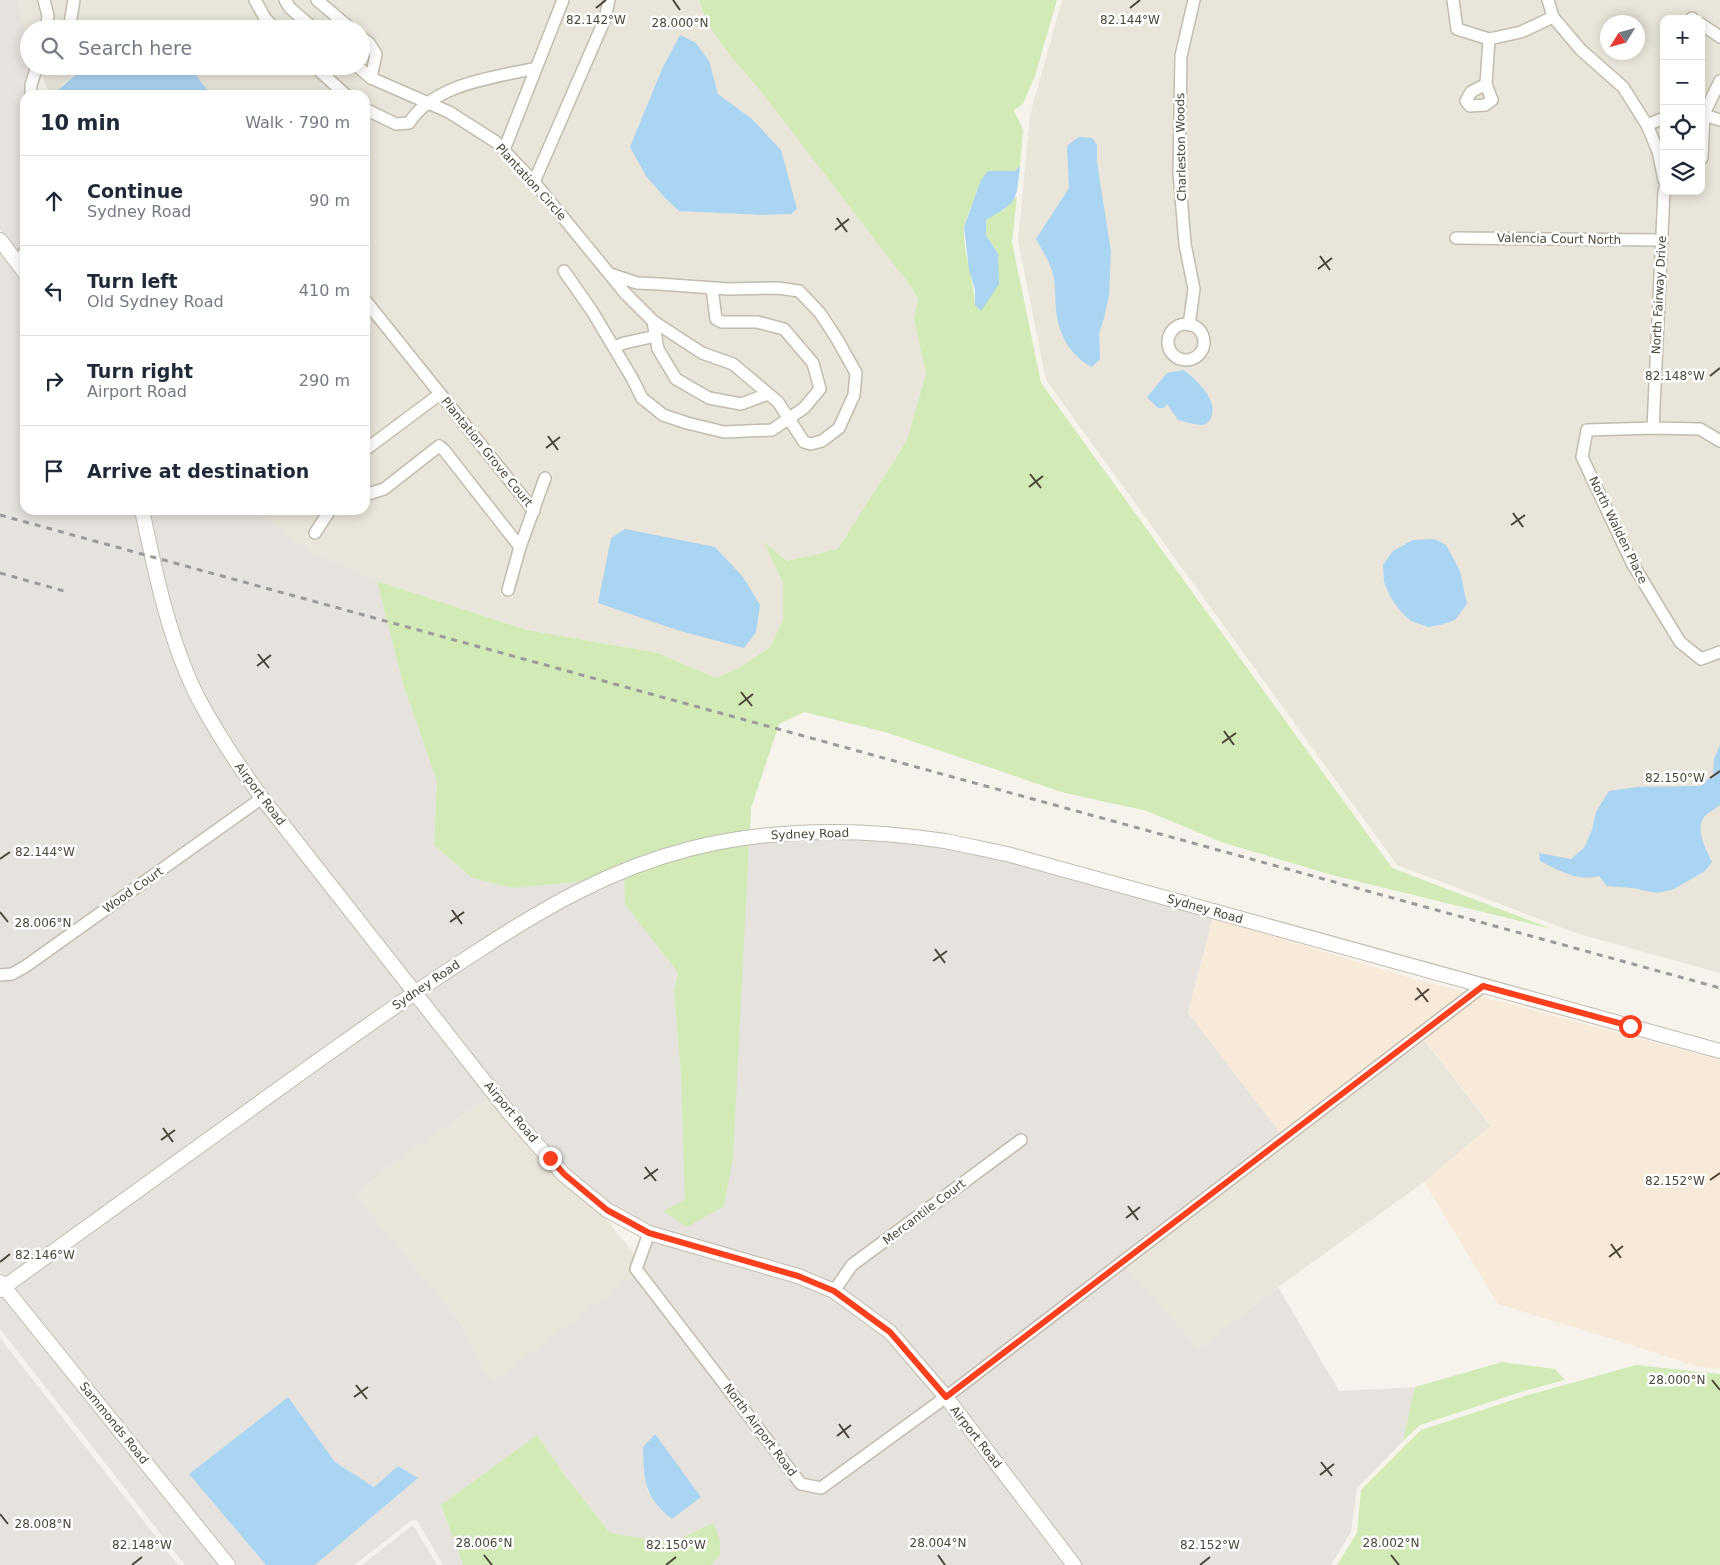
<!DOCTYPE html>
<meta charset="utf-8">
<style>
:root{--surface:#fff;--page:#f6f6f7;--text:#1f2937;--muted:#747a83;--line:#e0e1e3}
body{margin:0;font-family:"DejaVu Sans",sans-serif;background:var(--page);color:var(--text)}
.controls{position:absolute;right:15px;top:15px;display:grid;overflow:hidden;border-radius:10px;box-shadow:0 2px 12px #0003}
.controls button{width:45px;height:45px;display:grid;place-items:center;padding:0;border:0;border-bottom:1px solid var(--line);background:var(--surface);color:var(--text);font:25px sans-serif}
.compass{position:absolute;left:1600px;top:15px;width:45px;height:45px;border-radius:50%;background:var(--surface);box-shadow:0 2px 12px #0003;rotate:233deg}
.stop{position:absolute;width:15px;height:15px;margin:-11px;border:4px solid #fc3f1d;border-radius:50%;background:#fff}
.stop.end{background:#fc3f1d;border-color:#fff;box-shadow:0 1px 5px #0008}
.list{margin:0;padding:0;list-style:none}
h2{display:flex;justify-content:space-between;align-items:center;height:65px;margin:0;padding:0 20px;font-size:21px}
h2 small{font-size:16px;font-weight:400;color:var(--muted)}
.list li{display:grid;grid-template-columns:32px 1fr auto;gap:15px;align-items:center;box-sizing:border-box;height:90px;padding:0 20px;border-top:1px solid var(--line)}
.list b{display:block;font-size:19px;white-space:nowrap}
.list p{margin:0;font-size:16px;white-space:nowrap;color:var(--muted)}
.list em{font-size:16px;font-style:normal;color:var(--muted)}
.icon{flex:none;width:28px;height:28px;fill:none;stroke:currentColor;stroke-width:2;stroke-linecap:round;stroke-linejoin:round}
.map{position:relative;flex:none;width:1720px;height:1565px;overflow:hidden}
.search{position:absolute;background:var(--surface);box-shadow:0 2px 12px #0003;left:20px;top:20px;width:350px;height:55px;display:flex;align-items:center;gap:12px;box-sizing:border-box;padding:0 18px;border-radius:28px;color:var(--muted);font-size:19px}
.panel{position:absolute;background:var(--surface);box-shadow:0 2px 12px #0003;left:20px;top:90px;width:350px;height:425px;border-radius:15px}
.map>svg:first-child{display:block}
</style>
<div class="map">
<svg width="1720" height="1565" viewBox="0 0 1720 1565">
<rect width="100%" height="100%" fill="#f6f3ec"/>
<!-- residential -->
<g fill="#eae5da" fill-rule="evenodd">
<polygon points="18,0 38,0 41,17 40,29 29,29 29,46"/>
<polygon points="51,0 68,0 63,27 53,25 53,14"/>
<path d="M80 0H699L701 8 718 39 752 79 912 288 918 300 914 320 926 374 907 440 838 549 787 561 765 543 783 583V620L770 647 739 668 716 678 658 653 527 630 377 581 310 551 255 510H324L307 536 317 541 337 510H365V501L386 494 439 453 513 549 501 595 512 597 525 550 528 548 527 545 539 514 542 511 541 509 553 474 541 471 532 498 365 290V95H211L189 66H361V29H75ZM713 79 718 94 791 214 762 215 679 211 665 198 646 176Z"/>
<path d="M1062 0H1720V973L1576 933 1397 865 1046 380 1018 240 1030 115ZM1664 19H1701V191H1664ZM1608 22H1638V52H1608Z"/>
<polygon points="44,66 64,66 64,69 86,66 64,83 58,90 59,95 50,95 41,73"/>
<polygon points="365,310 432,393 365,443"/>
<polygon points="439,402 527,512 518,535 449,446 443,441 435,441 381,484 365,489 365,457"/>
<polygon points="1424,1040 1491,1126 1424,1182 1278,1287 1199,1348 1124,1268"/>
<polygon points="489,1097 601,1213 635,1255 631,1268 633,1275 496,1381 484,1369 462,1324 355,1194 401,1158"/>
</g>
<!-- commercial -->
<g fill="#f7ead8">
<polygon points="1213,918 1410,978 1465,992 1281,1134 1188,1013"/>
<polygon points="1479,996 1720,1060 1720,1369 1696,1366 1622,1342 1498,1304 1424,1182 1491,1125 1425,1040 1410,1049"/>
</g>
<!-- industrial -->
<g fill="#e6e2dd" fill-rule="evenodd">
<polygon points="0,0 18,0 29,46 29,66 31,66 25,84 25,243 17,253 0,229"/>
<polygon points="0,250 25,284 25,510 136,510 191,698 221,752 254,798 23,961 11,968 0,969"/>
<polygon points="149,510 255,510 310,551 377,581 403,684 437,781 434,845 472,878 513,888 586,881 565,890 507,925 416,984 267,795 232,746 203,692 182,642 158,555"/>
<polygon points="260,807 406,991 6,1279 0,1271 0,981 12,980 29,971"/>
<polygon points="810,838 875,839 944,847 1008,860 1213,917 1188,1013 1281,1134 947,1389 842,1289 857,1269 1029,1141 1023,1132 849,1261 832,1284 652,1227 611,1205 568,1170 547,1146 501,1089 499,1090 424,992 570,901 624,877 625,904 678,973 674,990 681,1076 687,1227 744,929 749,843"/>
<path d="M413 999 489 1097 401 1158 355 1194 462 1324 484 1369 495 1380 633 1275 796 1487 819 1494 824 1492 944 1405 1066 1565H711L720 1555 701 1528 690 1535 671 1543 610 1533 563 1473 537 1435 441 1505 463 1565H443L418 1522 415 1520 411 1521 354 1565H315L418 1478 398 1466 374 1487 335 1462 288 1397 189 1474 266 1565H236L13 1288ZM654 1434 701 1497 672 1518 659 1508 647 1489Z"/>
<polygon points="653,1240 795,1282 830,1296 886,1336 937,1397 820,1481 805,1478 643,1267"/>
<polygon points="1128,1264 1125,1268 1199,1348 1278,1287 1339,1391 1415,1387 1403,1441 1357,1488 1351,1532 1331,1565 1082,1565 954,1398"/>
<polygon points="3,1295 220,1565 185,1565 0,1329 0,1297"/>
<polygon points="0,1338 178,1565 0,1565"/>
<polygon points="413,1525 437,1565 362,1565"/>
</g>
<!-- green -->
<g fill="#d2eab5">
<path d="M699 0H1057L1035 76 1023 104 1014 110 1023 130 1020 166 1015 171 988 172C980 180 978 188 974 199 971 208 965 219 964 228 963 255 974 279 975 305L998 254 986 235V219L1005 209 1017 196 1012 242 1041 383 1392 868 1552 929 1332 875 1221 842 1147 811 1065 793 885 732 804 712 779 724 751 808 750 831 586 881 513 888 472 878 434 845 437 781 403 684 377 581 527 630 658 653 716 678 739 668 770 647 783 620V583L764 542 787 561 838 549 907 440 926 374 914 320 918 300 912 288C862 223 813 159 763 94 740 65 709 37 699 0Z"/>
<polygon points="749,843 733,1157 724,1206 687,1227 663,1211 685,1200 681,1076 674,990 678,973 625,904 624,878 626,875 689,855"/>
<polygon points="1502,1362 1555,1369 1565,1380 1524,1391 1420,1425 1403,1441 1415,1387"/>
<polygon points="1636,1365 1720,1374 1720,1565 1337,1565 1357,1533 1361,1490 1421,1430 1525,1396"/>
<polygon points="537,1435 563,1473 610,1533 671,1543 713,1523 720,1540 720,1555 711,1565 463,1565 441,1505"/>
</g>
<!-- water -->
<g fill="#a9d4f2">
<polygon points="680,35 696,43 709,61 718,94 752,119 781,150 797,209 791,214 762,215 679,211 665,198 646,176 630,147 662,69"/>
<polygon points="86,66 189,66 211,95 59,95 58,90"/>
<path d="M1080 137 1092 138 1097 145V162L1111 252 1109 295 1104 318 1099 334 1100 359 1092 367C1070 356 1058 333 1056 310 1055 297 1056 283 1052 271 1049 260 1041 249 1036 239L1069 188 1067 146 1077 138Z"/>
<path d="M1020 166C1016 203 1018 201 986 220V235L998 254 999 284 981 311 975 305V290L969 270 964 227 981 180 988 171H1015Z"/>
<path d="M1184 370C1197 381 1219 400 1211 418 1209 422 1206 425 1202 425 1195 425 1185 421 1178 420L1167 404 1164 408H1158L1147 397 1167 373Z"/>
<polygon points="625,529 715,547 743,577 760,605 756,632 744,648 677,630 598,603 611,538"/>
<polygon points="1434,539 1446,545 1460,571 1467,604 1455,620 1440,625 1428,627 1411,621 1402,613 1391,598 1384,582 1383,565 1393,551 1413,540"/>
<path d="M1720 745V805C1716 809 1708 812 1704 817 1695 829 1706 850 1712 862L1705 871 1674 889 1657 893 1633 888 1607 886 1599 876C1577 882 1559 870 1540 861L1539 853 1571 859 1584 848 1592 830 1596 812 1609 791 1637 787 1700 786 1713 775 1714 759Z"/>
<polygon points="288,1397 335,1462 374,1487 398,1466 418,1478 315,1565 266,1565 189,1474"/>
<path d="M655 1434 701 1497 672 1519C644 1497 644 1480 643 1447Z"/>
</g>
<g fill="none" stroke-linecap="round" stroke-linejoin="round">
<!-- minor casing -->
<g stroke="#c2bbae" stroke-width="14">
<g id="minor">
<polyline points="44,0 48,16 46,29"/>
<polyline points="255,0 265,18 275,29"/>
<polyline points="285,0 290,8 314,29"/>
<polyline points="317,0 351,29"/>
<polyline points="1453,0 1457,29 1489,39 1521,32 1553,17"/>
<polyline points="1548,0 1553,17 1581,50 1623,87 1647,125 1658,151 1664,180"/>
<polyline points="1692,18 1692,19"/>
<polyline points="1701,24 1720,37"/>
<polyline points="69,29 74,0"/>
<polyline points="361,37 369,43 376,54 371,78"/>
<polyline points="314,66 346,95"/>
<polyline points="357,66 371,78 449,112 496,142 534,182 625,293 653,321 702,353 733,364 778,402 804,442 811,444 822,441 839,428 854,395 856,373 837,339 820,313 799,291 778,288 728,289 659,284 637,283 610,274"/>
<polyline points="1486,84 1492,100 1485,105 1470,106 1466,101 1471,92 1486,84 1489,39"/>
<polyline points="31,95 31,85 37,66"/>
<path d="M365 109 396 124 409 123C435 83 493 78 536 68"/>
<polyline points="1701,114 1720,120"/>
<polyline points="1647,125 1664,118"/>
<polyline points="504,150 563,0"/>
<polyline points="1702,158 1704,114 1720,81"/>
<polyline points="534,182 605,19 609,0"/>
<polyline points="1456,238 1662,240"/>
<polyline points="25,251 19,264 25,264"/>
<polyline points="564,271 592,311 632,378 642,398 663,415 687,423 724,432 772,430 804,408 820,389 813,363 784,329 757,322 722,322 716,319 712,288"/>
<polyline points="365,300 534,511"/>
<polyline points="653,321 658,349 676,379 709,398 741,404 768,394"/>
<circle cx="1186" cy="342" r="18"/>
<polyline points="1189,325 1194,289 1185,244 1179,172 1181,56 1194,0"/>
<polyline points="615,347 624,343 656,336"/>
<polyline points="1653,428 1664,191"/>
<polyline points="1720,441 1700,429 1653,428 1587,430 1582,457 1632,563 1680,642 1701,659 1720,652"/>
<polyline points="365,450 440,394"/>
<polyline points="365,495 384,489 439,446 444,450 520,547"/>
<polyline points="315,533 330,510"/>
<polyline points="508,590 520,547 545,478"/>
<polyline points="0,975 12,974 26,966 262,798"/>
<polyline points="649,1233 636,1269 801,1484 821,1488 946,1397 1483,986"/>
<polyline points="834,1291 852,1265 1021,1140"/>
</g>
</g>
<!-- tertiary casing -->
<g stroke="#c2bbae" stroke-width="16">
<g id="tertiary">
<polyline points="0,240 25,273"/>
<path d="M142 510C155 572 169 639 197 696 216 732 238 765 262 798L510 1114 563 1174 607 1210 649 1233 798 1276 834 1291 890 1332 946 1397 1074 1565"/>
<polyline points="0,1282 228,1565"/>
<path d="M0 1290C104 1214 208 1140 312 1065 367 1026 421 987 478 951 545 907 611 869 689 849 772 828 861 828 945 841 966 845 987 850 1007 854L1720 1051"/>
</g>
</g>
<!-- minor -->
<use href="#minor" stroke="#fff" stroke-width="11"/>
<!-- tertiary -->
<use href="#tertiary" stroke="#fff" stroke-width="14"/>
<!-- rail -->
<g stroke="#9a9a9a" stroke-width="3" stroke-dasharray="6 6" stroke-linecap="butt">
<polyline points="0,515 1720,988"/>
<polyline points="0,573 64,591"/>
</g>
</g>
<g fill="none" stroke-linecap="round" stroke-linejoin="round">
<!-- route -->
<polyline stroke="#fc3f1d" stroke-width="6" points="550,1158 564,1174 607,1210 649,1233 798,1276 834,1291 890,1332 946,1397 1483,986 1630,1026"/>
</g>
<!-- ticks -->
<path fill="none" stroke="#4b4439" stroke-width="2" d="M673 0 680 10M596 8 606 0M1130 8 1140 0M837 218 847 232M835 230 849 219M1320 256 1330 270M1318 269 1332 258M1710 376 1720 368M548 436 558 450M546 448 560 437M1030 474 1041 488M1029 487 1043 476M1513 513 1523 527M1511 525 1525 515M258 654 269 668M257 666 271 655M741 692 752 706M739 705 753 694M1224 731 1234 745M1222 743 1236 733M1710 778 1720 771M0 859 10 852M452 910 462 924M0 912 8 922M450 922 464 912M935 949 945 963M933 961 947 951M1417 988 1428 1002M1415 1000 1429 989M163 1128 173 1142M161 1140 175 1130M645 1167 656 1181M644 1179 658 1169M1710 1180 1720 1173M1128 1206 1138 1220M1126 1218 1140 1207M1611 1244 1621 1258M1609 1257 1623 1246M0 1262 10 1254M1712 1380 1720 1390M356 1385 367 1399M354 1397 368 1387M839 1424 849 1438M837 1436 851 1425M1321 1462 1332 1476M1320 1475 1334 1464M0 1514 8 1524M484 1555 492 1565M938 1555 945 1565M1391 1555 1399 1565M132 1565 142 1557M666 1565 676 1557M1200 1565 1210 1557"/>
<g text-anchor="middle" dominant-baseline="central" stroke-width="5" stroke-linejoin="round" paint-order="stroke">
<!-- street labels -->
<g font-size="12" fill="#4b4439" stroke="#fff">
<text transform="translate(1181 147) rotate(-91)">Charleston Woods</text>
<text transform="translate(531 182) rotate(48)">Plantation Circle</text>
<text transform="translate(1559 239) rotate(1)">Valencia Court North</text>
<text transform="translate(1659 295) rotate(-87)">North Fairway Drive</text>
<text transform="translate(487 452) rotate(51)">Plantation Grove Court</text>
<text transform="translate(1618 530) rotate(64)">North Walden Place</text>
<text transform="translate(260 794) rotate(53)">Airport Road</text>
<text transform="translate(810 834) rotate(-2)">Sydney Road</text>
<text transform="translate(133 890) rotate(-35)">Wood Court</text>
<text transform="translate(1205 909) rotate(16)">Sydney Road</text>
<text transform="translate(426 985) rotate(-34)">Sydney Road</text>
<text transform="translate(511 1112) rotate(50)">Airport Road</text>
<text transform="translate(924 1212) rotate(-37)">Mercantile Court</text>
<text transform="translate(114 1423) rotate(51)">Sammonds Road</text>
<text transform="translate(760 1430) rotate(53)">North Airport Road</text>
<text transform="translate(976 1437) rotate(52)">Airport Road</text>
</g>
</g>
<g font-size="12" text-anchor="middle" fill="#4b4439" stroke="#fff" stroke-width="5" stroke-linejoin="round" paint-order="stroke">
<text x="596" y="24">82.142°W</text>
<text x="1130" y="24">82.144°W</text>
<text x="680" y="27">28.000°N</text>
<text x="1675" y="380">82.148°W</text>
<text x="1675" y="782">82.150°W</text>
<text x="45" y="856">82.144°W</text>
<text x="43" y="927">28.006°N</text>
<text x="1675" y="1185">82.152°W</text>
<text x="45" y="1259">82.146°W</text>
<text x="1677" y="1384">28.000°N</text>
<text x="43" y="1528">28.008°N</text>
<text x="484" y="1547">28.006°N</text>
<text x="938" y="1547">28.004°N</text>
<text x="1391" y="1547">28.002°N</text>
<text x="142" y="1549">82.148°W</text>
<text x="676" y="1549">82.150°W</text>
<text x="1210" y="1549">82.152°W</text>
</g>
</svg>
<div class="controls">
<button>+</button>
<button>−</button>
<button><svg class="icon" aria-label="locate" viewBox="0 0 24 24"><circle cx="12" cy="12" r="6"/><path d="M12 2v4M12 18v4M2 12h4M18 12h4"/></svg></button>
<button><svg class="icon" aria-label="layers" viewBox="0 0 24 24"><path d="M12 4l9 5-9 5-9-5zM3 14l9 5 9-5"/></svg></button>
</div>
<svg class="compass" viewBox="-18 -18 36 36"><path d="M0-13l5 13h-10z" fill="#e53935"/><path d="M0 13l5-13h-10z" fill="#747a83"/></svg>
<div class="stop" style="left:1630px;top:1026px"></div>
<div class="stop end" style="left:550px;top:1158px"></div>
<div class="search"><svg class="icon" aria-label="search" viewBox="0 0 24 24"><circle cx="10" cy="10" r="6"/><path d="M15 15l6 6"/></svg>Search here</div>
<section class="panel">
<h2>10 min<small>Walk · 790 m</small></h2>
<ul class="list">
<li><svg class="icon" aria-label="ahead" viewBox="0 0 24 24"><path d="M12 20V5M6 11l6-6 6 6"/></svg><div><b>Continue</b><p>Sydney Road</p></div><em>90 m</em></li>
<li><svg class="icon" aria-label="left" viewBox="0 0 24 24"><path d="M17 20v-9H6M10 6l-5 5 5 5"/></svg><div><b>Turn left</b><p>Old Sydney Road</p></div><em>410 m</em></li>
<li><svg class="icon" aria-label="right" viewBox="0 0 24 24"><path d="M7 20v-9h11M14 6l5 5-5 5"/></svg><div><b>Turn right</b><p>Airport Road</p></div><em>290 m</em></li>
<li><svg class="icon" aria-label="arrive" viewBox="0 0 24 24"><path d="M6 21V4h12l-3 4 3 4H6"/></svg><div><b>Arrive at destination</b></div></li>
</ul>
</section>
</div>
